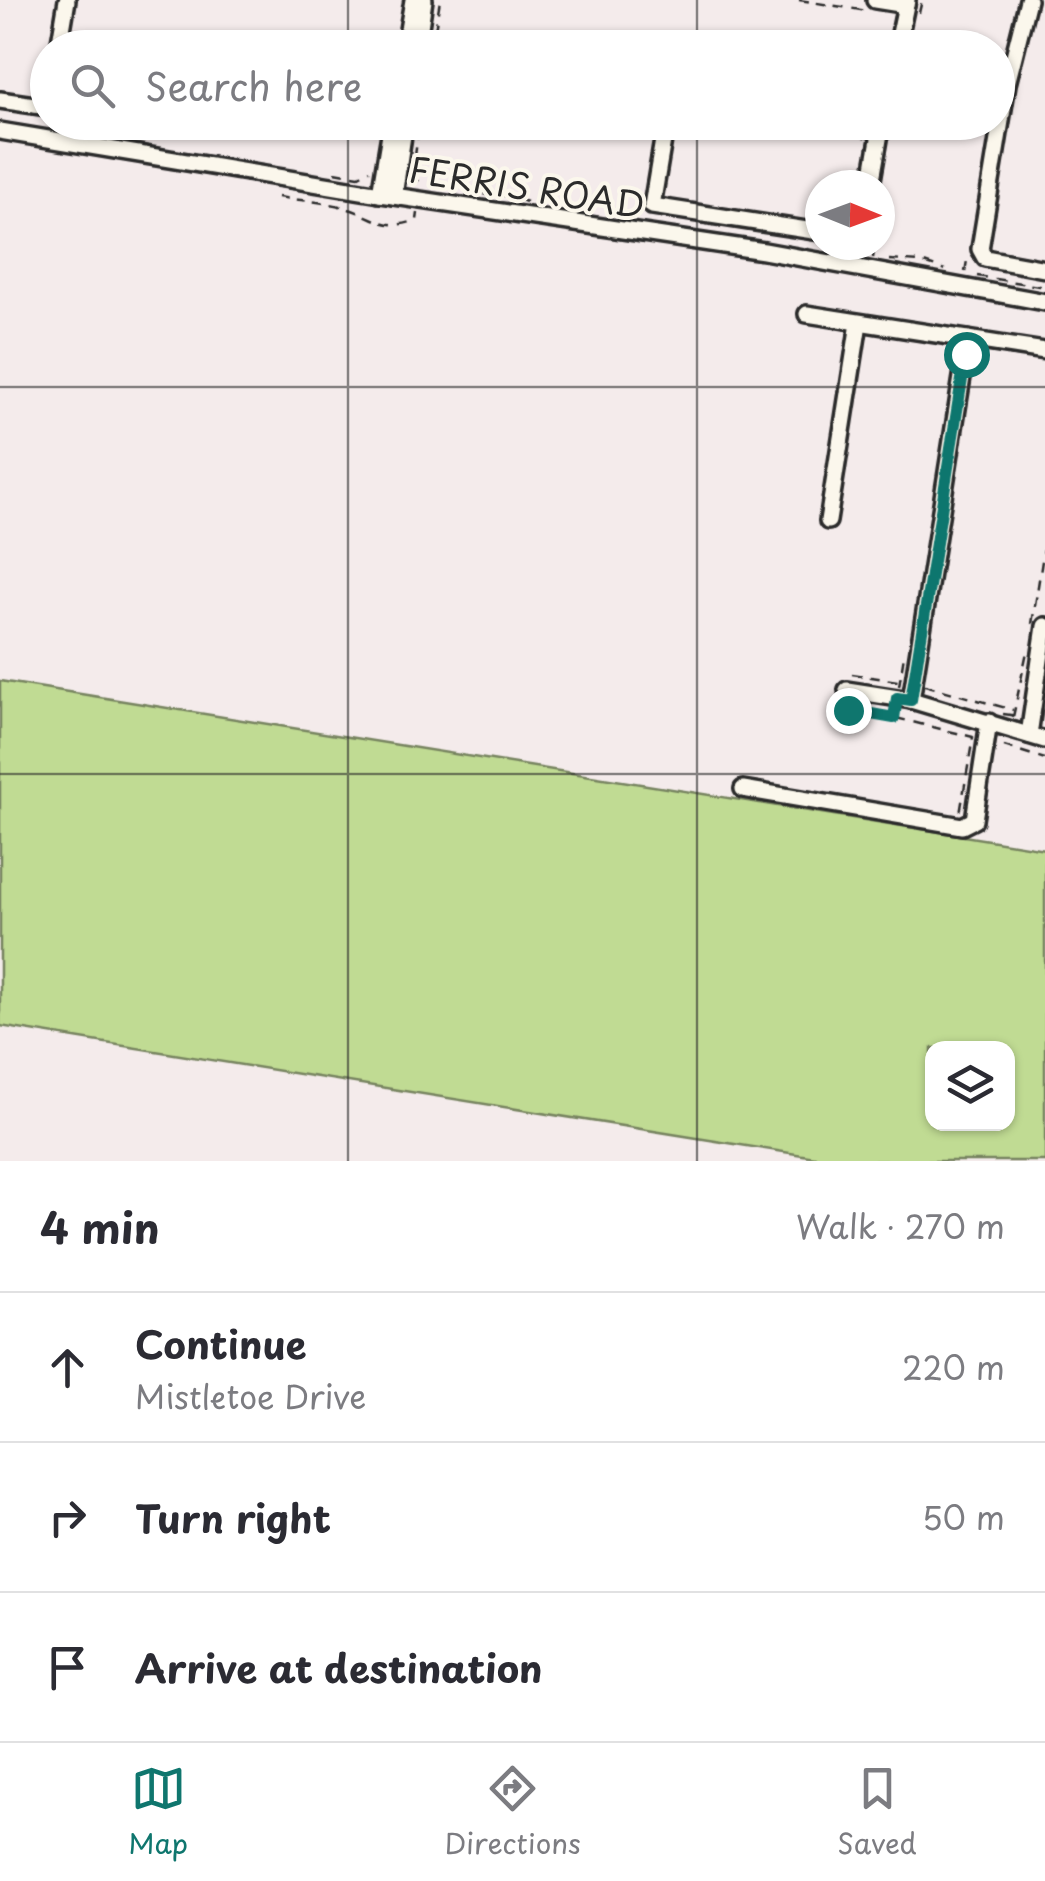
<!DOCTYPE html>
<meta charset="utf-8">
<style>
:root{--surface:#fff;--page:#f2f2f3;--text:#2b2b33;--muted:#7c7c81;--line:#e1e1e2;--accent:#0f766e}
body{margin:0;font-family:"Playpen Sans",sans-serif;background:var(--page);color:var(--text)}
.controls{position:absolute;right:30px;bottom:30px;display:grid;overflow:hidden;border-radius:20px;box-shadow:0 2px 8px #0004}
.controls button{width:90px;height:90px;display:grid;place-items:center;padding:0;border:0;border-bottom:2px solid var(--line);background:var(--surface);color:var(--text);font:50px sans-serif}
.compass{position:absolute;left:805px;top:170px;width:90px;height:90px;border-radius:50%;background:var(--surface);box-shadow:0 2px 8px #0004;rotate:91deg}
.stop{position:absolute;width:30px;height:30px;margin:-22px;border:8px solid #0f766e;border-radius:50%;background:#fff}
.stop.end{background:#0f766e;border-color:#fff;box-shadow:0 2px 10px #0008}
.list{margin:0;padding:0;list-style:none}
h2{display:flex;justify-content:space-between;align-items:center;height:130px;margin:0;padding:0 40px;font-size:42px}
h2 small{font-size:32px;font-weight:400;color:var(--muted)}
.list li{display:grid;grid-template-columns:65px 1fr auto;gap:30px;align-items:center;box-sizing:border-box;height:150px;padding:0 40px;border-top:2px solid var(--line)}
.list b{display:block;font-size:38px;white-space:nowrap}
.list p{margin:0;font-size:32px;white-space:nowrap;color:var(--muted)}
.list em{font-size:32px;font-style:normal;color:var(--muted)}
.icon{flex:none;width:55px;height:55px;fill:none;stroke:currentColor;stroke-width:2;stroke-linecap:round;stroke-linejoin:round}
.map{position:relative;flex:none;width:1045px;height:1161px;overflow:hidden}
.search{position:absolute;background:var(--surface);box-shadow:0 2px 8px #0004;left:30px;right:30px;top:30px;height:110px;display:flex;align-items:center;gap:25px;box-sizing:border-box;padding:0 35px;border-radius:55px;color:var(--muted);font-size:38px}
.sheet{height:580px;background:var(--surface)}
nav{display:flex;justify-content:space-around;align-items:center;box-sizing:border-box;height:140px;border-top:2px solid var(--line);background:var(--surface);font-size:28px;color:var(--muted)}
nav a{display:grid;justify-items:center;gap:5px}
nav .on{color:var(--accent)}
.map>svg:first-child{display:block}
</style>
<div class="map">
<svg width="1045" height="1161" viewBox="0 0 1045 1161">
<rect width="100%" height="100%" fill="#f4ebeb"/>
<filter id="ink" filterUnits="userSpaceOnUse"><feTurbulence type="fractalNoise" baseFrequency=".01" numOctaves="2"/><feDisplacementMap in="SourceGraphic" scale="20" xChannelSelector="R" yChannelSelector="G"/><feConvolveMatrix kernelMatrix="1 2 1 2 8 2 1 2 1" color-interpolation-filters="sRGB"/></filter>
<g filter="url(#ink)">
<!-- green -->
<path fill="#c0db93" stroke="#76835f" stroke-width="2.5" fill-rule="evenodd" d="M0 681 1045 849V1161H840L0 1026ZM932 1048H1008V1124H932Z"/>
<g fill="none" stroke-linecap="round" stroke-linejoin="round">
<!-- minor casing -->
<g stroke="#2b2b2b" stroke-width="22">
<g id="minor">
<polyline points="875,0 906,5"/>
<polyline points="1028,0 1007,84 980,249 985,258 1045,269"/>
<polyline points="59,48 67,0"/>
<polyline points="405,48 413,0"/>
<polyline points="417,48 424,0"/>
<polyline points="897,48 907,0"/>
<polyline points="0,100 48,107"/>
<polyline points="666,122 652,206 820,232"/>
<polyline points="832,122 880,130"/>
<polyline points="0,131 380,194 764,251 1045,302"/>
<polyline points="871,185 882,122"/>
<polyline points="380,194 392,122"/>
<polyline points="394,196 405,122"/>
<polyline points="807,314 1045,351"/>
<polyline points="828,521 859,323"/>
<polyline points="847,690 911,700 1045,740"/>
<polyline points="911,700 968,339"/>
<polyline points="1029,735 1045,626"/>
<polyline points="743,789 962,826 974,820 989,722"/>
</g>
</g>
<!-- path -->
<g stroke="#2b2b2b" stroke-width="2.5" stroke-dasharray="10 8" stroke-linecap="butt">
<polyline points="799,0 867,11"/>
<polyline points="919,13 922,0"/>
<polyline points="432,48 440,0"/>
<polyline points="39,92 46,50"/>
<polyline points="756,122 824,133"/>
<polyline points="335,172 359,176 370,170"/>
<polyline points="412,174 423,187"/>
<polyline points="412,175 420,122"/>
<polyline points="466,193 511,196 526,202"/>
<path d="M278 197C300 201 327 201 349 209 375 217 385 232 417 220L418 213"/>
<polyline points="880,209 884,188"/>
<polyline points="873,258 875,245"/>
<polyline points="889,260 921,262 945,270"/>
<polyline points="965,272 968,255"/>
<polyline points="977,276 1045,287"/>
<polyline points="1032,624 1045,542"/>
<polyline points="852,674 898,681"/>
<polyline points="925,685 1013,710"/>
<polyline points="899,686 904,655"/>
<polyline points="848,710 894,718 895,709"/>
<polyline points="1003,714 1020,716"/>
<polyline points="1013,717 1028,647"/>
<polyline points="896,718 973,737 960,814"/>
<polyline points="1004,746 1045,759"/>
</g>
<!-- minor -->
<use href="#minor" stroke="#fbf7ec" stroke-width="15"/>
</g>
</g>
<g fill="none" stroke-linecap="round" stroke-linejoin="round" filter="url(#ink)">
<!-- route -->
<polyline stroke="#0f766e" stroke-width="12" points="848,710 894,718 897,698 911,700 966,354"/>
</g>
<!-- grid -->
<path fill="none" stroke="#2b2b2b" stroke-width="2.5" stroke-opacity="0.55" d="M348 0V48M697 0V48M348 122V1161M697 122V1161M0 387H1045M0 774H1045"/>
<g text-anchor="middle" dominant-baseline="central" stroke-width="8" stroke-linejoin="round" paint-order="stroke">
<!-- street labels -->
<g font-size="35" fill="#2b2b2b" stroke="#fbf7ec">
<text transform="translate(527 186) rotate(9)">FERRIS ROAD</text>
</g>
</g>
</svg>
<div class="controls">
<button><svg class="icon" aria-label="layers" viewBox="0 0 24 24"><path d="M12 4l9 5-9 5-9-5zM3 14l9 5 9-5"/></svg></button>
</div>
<svg class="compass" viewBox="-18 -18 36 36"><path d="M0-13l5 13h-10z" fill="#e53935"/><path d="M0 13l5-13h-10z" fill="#7c7c81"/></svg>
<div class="stop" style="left:966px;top:354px"></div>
<div class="stop end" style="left:848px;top:710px"></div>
<div class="search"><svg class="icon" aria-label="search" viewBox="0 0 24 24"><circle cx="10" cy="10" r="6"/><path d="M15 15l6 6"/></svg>Search here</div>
</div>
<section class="sheet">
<h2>4 min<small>Walk · 270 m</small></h2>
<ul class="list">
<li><svg class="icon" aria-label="ahead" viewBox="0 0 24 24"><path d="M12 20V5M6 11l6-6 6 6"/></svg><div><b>Continue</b><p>Mistletoe Drive</p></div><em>220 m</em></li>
<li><svg class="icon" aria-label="right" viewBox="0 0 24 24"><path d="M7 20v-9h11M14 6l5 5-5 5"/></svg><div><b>Turn right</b></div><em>50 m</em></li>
<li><svg class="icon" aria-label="arrive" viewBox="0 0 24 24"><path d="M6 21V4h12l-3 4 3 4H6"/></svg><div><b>Arrive at destination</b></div></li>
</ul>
</section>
<nav>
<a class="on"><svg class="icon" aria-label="map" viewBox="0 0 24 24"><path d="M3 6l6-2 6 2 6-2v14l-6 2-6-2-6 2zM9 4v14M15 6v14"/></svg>Map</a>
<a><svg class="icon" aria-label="directions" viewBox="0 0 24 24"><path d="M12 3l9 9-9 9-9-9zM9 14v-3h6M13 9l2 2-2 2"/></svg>Directions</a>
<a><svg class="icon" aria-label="saved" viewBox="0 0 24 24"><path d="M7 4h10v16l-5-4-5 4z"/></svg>Saved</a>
</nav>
